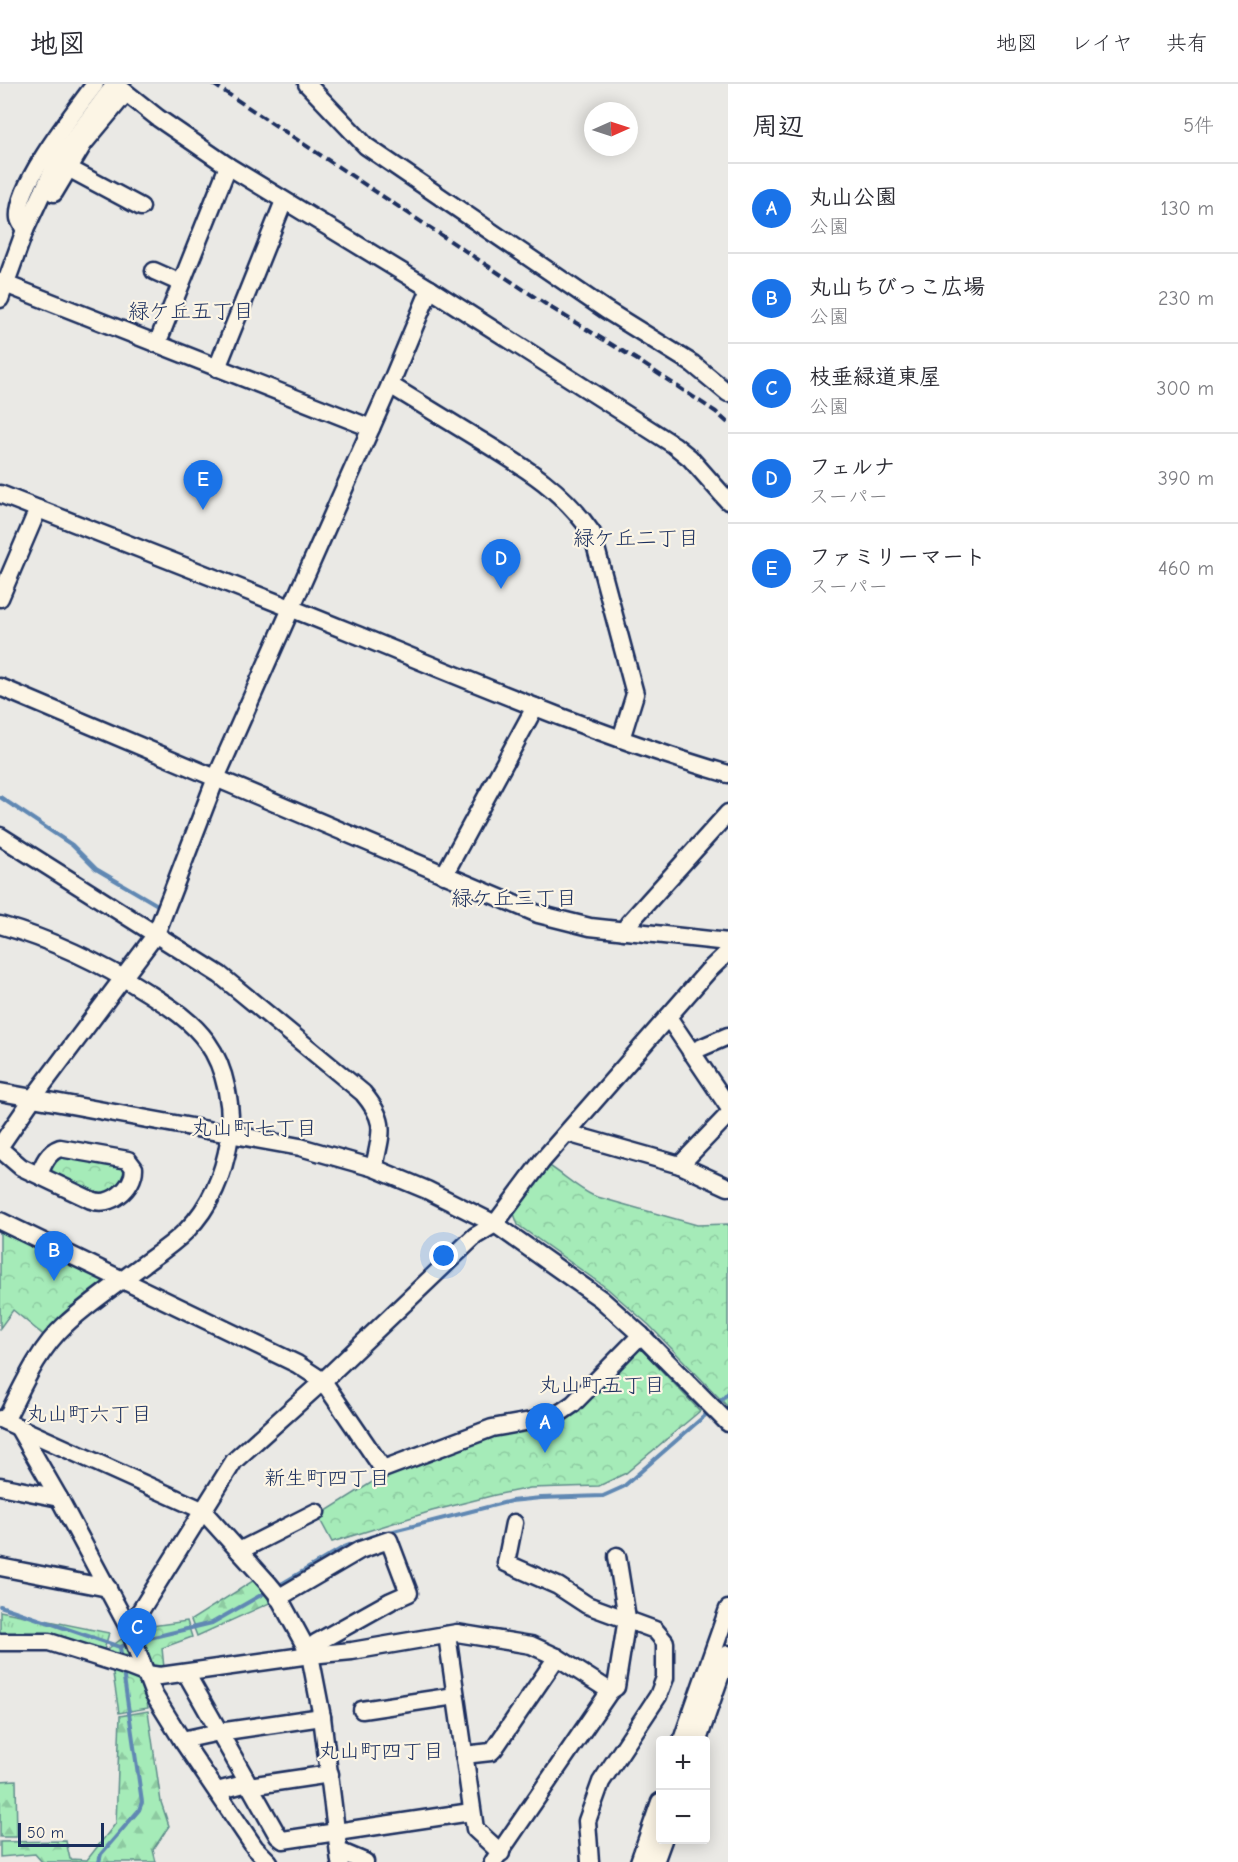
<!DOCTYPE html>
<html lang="ja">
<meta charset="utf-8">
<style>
:root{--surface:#fff;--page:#f2f2f3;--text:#2b2b33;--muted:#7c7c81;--line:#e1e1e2;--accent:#1a73e8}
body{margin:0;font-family:"Comic Neue","Klee One",sans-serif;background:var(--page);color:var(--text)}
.controls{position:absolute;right:18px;bottom:18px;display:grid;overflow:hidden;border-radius:6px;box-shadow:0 3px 15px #0003}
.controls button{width:54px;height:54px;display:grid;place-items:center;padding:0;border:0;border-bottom:2px solid var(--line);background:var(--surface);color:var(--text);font:30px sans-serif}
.compass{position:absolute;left:584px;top:18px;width:54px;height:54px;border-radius:50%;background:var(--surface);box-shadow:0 3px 15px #0003;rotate:87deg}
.scale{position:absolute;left:18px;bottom:15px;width:86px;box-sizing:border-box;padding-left:6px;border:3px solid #1b2f5e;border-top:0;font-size:16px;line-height:21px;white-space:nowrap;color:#1b2f5e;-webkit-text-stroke:4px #fcf5e5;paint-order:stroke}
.you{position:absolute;left:444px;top:1172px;width:21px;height:21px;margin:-15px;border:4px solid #fff;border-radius:50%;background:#1a73e8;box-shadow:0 0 0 9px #1a73e833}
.badge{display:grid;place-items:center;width:39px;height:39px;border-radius:50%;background:var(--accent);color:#fff;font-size:20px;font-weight:700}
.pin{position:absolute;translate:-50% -50px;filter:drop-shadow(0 2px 3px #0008)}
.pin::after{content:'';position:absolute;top:32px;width:21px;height:18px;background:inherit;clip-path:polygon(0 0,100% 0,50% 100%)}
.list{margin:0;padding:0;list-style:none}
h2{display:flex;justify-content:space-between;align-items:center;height:78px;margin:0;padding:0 24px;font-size:26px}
h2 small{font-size:20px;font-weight:400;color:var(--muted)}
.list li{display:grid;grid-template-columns:39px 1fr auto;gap:18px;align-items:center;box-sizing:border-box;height:90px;padding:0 24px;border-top:2px solid var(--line)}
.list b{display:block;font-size:22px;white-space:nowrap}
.list p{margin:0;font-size:20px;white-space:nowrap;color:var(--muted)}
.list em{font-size:20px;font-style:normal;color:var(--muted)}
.map{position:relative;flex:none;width:728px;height:1778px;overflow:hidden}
header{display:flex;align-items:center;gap:36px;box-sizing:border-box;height:84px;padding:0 30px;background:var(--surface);border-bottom:2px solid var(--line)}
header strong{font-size:28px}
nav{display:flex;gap:33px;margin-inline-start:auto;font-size:21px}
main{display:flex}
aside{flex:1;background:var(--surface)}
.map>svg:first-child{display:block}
</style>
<header>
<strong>地図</strong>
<nav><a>地図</a><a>レイヤ</a><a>共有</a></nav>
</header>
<main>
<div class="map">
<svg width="728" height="1778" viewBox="0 0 728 1778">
<defs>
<pattern id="grass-tufts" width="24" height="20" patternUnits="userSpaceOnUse" patternTransform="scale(1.5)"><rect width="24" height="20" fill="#a5ebb8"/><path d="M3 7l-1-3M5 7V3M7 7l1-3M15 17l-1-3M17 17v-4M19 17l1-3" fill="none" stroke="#8dcaa1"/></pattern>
<pattern id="forest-firs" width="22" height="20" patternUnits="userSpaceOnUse" patternTransform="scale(1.5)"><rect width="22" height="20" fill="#a5ebb8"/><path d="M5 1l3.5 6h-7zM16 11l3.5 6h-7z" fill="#8dcaa1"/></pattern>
<pattern id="park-crowns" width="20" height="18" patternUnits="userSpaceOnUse" patternTransform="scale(1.5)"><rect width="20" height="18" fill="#a5ebb8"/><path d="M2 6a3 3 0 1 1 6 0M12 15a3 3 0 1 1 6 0" fill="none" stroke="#8dcaa1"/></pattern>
</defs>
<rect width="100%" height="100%" fill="#eae9e5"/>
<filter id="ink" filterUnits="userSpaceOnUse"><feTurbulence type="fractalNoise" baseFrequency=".0167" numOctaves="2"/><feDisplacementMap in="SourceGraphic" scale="12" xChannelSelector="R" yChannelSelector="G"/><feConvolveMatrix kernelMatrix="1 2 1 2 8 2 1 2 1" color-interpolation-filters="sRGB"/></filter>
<g filter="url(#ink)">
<!-- grass -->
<polygon fill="url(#grass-tufts)" stroke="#608d8b" stroke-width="1.5" points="0,1527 109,1549 104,1566 57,1555 0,1550"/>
<!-- forest -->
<g fill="url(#forest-firs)" stroke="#608d8b" stroke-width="1.5">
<polygon points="259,1493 274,1517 197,1552 191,1536"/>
<polygon points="148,1627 161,1718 169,1742 153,1766 156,1778 42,1778 35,1770 0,1773 0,1758 66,1757 70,1775 87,1776 116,1739 120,1632"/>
<polygon points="16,1696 17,1753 0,1753 0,1697"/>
</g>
<!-- park -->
<g fill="url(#park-crowns)" stroke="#608d8b" stroke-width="1.5">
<polygon points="56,1071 121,1081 127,1089 125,1097 102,1113 54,1093 49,1087"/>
<path d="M548 1081C564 1091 577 1104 594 1112L697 1141 728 1140V1323L649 1241 608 1205 518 1141 513 1127Z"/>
<polygon points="0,1142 107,1193 108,1200 47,1254 13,1226 0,1244"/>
<polygon points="640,1264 700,1327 626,1389 599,1402 530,1404 495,1411 432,1427 332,1458 318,1432 382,1392 491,1349 543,1340"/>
<polygon points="187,1537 192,1553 162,1564 164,1584 143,1595 148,1624 119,1629 109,1564 137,1544"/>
</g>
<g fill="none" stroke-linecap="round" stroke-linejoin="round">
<!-- stream -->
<g stroke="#6088b3" stroke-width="4">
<polyline points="0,713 72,761 96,785 161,823"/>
<polyline points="717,1321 728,1309"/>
<polyline points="278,1502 344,1463 370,1453 511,1417 541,1414 603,1412 623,1403 709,1328"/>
<polyline points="0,1522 120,1563 130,1559"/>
<polyline points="137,1557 212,1539 268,1507"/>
<polyline points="120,1563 122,1577"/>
<polyline points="99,1778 101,1770 139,1726 142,1718 123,1587"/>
</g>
<!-- minor casing -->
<g stroke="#1b2f5e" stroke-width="21">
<g id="minor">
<polyline points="115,0 158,34 228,82 430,205 674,361 690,374 728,417"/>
<polyline points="307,0 366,62 606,226 693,280 728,309"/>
<polyline points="68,84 141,123"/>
<polyline points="54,109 84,59 125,10"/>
<path d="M25 146C23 142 19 137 19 134 15 102 76 26 95 0"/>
<polyline points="154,187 181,199"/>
<polyline points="0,198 371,344"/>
<polyline points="0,215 25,146 57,77 115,0"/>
<polyline points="157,260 228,82"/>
<polyline points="217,284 284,117"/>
<path d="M390 301C420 319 450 338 480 356 524 383 562 405 592 449L635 610 621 655"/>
<path d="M0 410C117 456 234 501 350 548 475 599 599 652 728 690"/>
<polyline points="0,514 38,425"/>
<polyline points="0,603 538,830 590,843 728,858"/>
<path d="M0 752 220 891 363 1009C388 1039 381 1048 374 1084"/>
<polyline points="444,791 535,623"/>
<path d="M0 841C53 856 101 879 148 909 170 923 191 936 207 958 226 984 233 1025 229 1057 224 1090 210 1123 187 1146 175 1158 161 1168 148 1177 120 1198 90 1218 65 1241 37 1267 22 1304 5 1337"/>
<polyline points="624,847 629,839 728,729"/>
<polyline points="668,933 728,1022"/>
<polyline points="691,968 728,952"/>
<polyline points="0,1008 300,1063 374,1084 427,1106 495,1140 601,1215 641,1251 728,1339"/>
<polyline points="567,1049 680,1081 728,1103"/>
<polyline points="0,1062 33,1014 156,850 216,694 390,301 430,205"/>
<path d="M0 1065 21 1083 91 1116C110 1124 134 1104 134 1084L128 1076 60 1064C48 1068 43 1080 39 1091"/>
<polyline points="680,1081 728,1031"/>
<polyline points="0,1137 297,1280 323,1297 383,1385 492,1344 542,1335 557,1331 573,1320 641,1251"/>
<polyline points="0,1335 202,1426 268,1499 277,1510 310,1571 322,1633 340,1778"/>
<polyline points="18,1343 59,1414 129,1545 154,1611 182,1656 255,1764 269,1778"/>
<polyline points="0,1402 59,1414"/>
<polyline points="514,1439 506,1479 558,1502 587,1521 655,1546 665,1558 665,1594 658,1612 601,1698 587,1737 590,1778"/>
<polyline points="239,1467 316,1428"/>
<polyline points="0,1483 108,1504"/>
<polyline points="278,1514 360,1466 389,1456 409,1509 391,1517 316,1559 310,1571"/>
<polyline points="129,1545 234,1377 323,1297 475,1152 495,1140 542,1077 708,887 728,868"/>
<polyline points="447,1551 475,1745 501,1769"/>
<polyline points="0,1558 49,1558 129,1583 147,1590 160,1592 310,1571 352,1567 457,1549 531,1561 557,1573 610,1607 493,1778"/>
<polyline points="186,1589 278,1752 283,1756 471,1728"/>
<polyline points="610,1607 616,1603 627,1534 617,1472"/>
<polyline points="362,1626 455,1612"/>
<polyline points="182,1656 219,1648 322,1633"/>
<polyline points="682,1656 728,1525"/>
<polyline points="698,1656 728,1570"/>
<polyline points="464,1671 491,1668 494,1665 557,1573"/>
<polyline points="217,1707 244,1700 249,1702 330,1690"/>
<polyline points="339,1767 365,1778"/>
<polyline points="639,1778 660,1718"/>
<polyline points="655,1778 663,1756"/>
</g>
</g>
<!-- minor -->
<use href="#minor" stroke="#fcf5e5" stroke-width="16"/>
<!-- rail -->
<polyline stroke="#1b2f5e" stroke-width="4" stroke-dasharray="9 4.5" stroke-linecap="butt" points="213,0 553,225 639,277 716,328 728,339"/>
</g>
</g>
<g text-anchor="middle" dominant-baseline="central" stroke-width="4.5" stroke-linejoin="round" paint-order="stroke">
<!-- neighbourhood labels -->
<g font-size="21" fill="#1b2f5e" stroke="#fcf5e5">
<text x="191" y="227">緑ケ丘五丁目</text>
<text x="636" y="454">緑ケ丘二丁目</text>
<text x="514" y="814">緑ケ丘三丁目</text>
<text x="254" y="1044">丸山町七丁目</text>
<text x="602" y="1301">丸山町五丁目</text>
<text x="89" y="1330">丸山町六丁目</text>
<text x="327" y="1394">新生町四丁目</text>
<text x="381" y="1667">丸山町四丁目</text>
</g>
</g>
</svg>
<div class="controls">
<button>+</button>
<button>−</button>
</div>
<svg class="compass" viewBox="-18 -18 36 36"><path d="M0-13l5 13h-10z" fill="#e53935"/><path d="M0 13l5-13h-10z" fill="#7c7c81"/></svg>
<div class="scale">50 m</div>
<div class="you"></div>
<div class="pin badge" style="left:545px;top:1369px">A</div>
<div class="pin badge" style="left:54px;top:1197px">B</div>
<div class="pin badge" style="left:137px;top:1574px">C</div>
<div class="pin badge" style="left:501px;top:505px">D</div>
<div class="pin badge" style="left:203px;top:426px">E</div>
</div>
<aside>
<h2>周辺<small>5件</small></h2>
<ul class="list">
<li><span class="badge">A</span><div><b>丸山公園</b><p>公園</p></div><em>130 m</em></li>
<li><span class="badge">B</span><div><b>丸山ちびっこ広場</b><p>公園</p></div><em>230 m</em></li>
<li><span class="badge">C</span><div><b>枝垂緑道東屋</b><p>公園</p></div><em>300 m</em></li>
<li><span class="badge">D</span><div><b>フェルナ</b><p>スーパー</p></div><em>390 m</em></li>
<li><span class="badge">E</span><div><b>ファミリーマート</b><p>スーパー</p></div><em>460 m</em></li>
</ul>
</aside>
</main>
